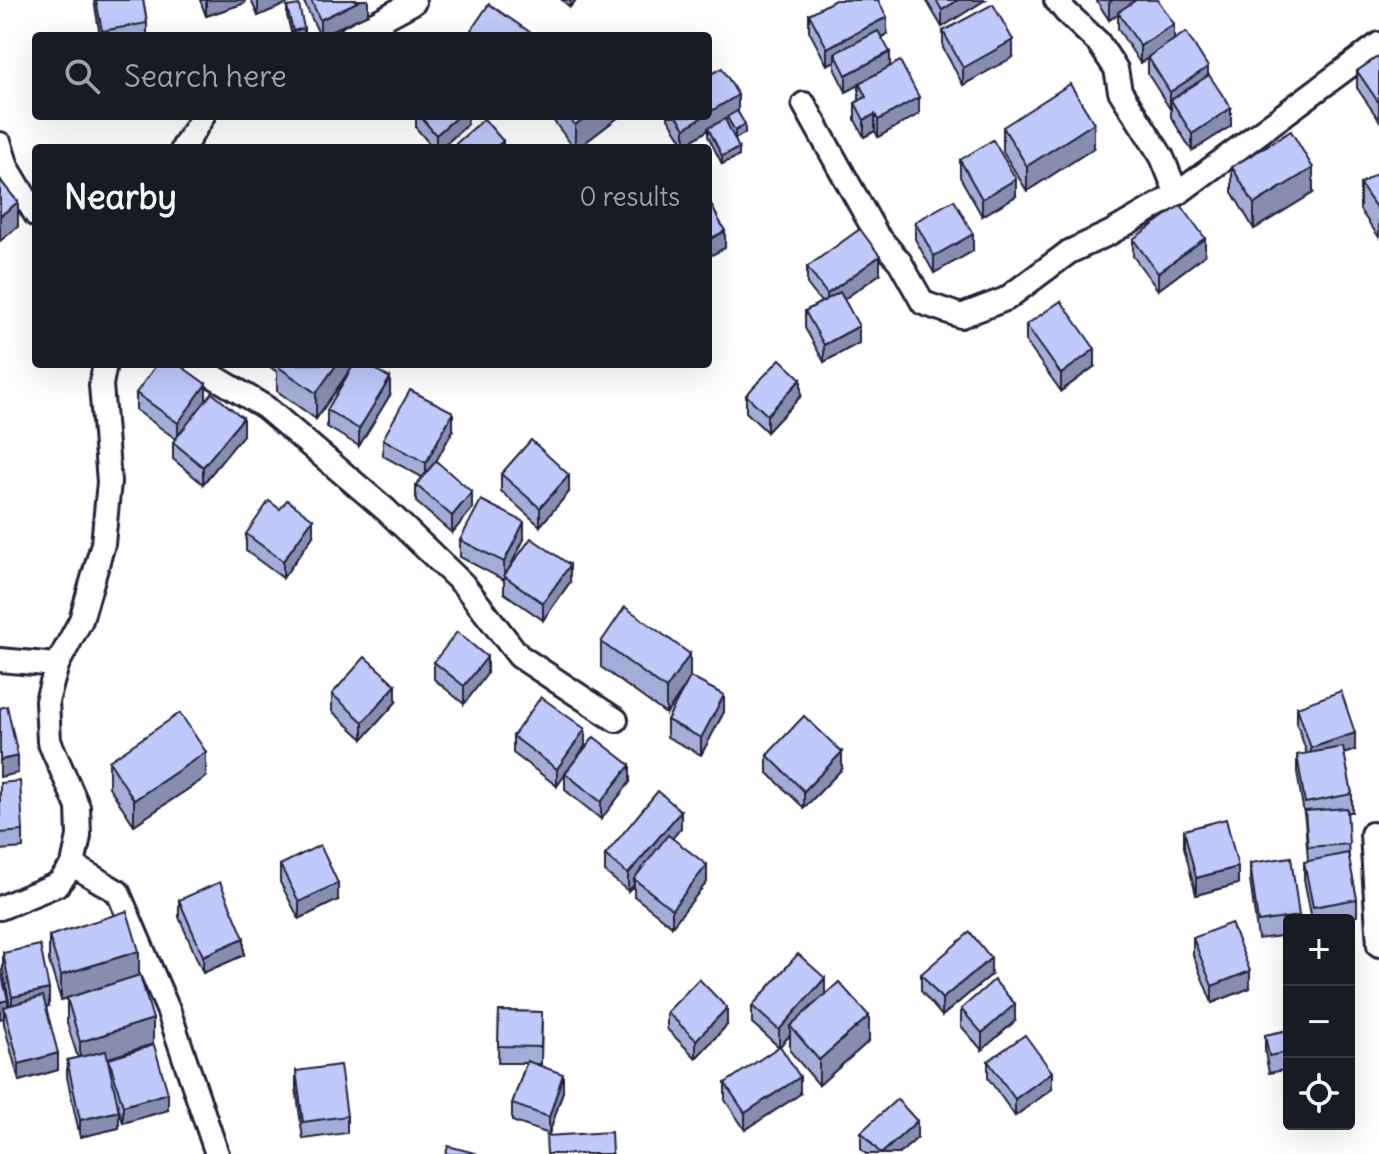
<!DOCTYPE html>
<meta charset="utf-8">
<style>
:root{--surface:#171b24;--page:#242831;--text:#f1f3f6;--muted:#9ea1a6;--line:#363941}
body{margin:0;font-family:Delius,sans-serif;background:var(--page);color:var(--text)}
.controls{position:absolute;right:24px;bottom:24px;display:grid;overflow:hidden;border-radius:8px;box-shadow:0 8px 32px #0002}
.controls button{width:72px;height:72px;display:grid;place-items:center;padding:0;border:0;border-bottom:2px solid var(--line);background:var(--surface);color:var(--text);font:40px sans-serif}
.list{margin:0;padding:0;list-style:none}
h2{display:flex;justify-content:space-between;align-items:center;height:104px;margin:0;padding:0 32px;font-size:34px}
h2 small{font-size:26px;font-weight:400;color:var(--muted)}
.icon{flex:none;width:44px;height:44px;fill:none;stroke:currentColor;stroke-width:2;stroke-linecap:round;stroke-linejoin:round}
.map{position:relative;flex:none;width:1379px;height:1154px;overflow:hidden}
.search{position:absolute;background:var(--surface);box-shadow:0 8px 32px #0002;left:32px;top:32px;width:680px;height:88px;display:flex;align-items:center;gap:20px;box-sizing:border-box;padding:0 28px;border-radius:8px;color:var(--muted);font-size:30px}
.panel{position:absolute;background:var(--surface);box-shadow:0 8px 32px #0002;left:32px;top:144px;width:680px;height:224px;border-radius:8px}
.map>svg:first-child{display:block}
</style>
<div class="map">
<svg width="1379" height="1154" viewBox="0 0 1379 1154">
<rect width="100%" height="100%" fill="#fff"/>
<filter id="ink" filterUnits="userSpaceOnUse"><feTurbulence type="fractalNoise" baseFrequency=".0125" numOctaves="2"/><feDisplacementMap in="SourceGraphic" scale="16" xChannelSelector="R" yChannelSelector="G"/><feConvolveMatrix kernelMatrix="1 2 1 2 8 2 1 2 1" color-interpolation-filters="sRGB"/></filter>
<g filter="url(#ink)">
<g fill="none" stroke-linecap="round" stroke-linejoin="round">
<!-- minor casing -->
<g stroke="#22223b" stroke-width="28">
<g id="minor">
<polyline points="1056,0 1066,12 1098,42 1116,69 1120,91 1162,157 1177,194"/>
<polyline points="351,36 414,2 413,0"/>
<polyline points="804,104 877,235 900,262 923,303 961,316 1006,299 1069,252 1110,233 1177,194 1379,44"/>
<polyline points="0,144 7,167 36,215"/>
<polyline points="183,148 203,116"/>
<polyline points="193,364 265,407 386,510 463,584 519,656 616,720"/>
<polyline points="0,660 57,665"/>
<polyline points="1372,834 1379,945"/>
<polyline points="73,865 118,892 169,1012 217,1154"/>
<polyline points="0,908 58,884 73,865 79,836 78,807 49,741 47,701 57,665 81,620 103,544 109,482 101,385 105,364"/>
</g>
</g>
<!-- minor -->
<use href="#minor" stroke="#fff" stroke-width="22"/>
</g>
<!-- wall -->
<g fill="#a4add7" stroke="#22223b" stroke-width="2">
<polygon points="94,0 143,0 147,23 147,36 100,36"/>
<polygon points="200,0 245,0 245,3 206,16"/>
<polygon points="251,0 295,0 258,16"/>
<polygon points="303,0 368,0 368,14 320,36"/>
<polygon points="562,0 576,0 570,7"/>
<polygon points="926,0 985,0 942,27"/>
<polygon points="1096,0 1158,0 1174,40 1208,76 1231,126 1192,151 1171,117 1171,108 1170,109 1148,74 1148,58 1140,63 1118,29 1118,14 1109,20"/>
<polygon points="287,7 304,36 292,36 287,16"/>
<polygon points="809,14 887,34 882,37 890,66 919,114 878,137 875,131 864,137 855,120 855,103 859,101 859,85 846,92 835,70 835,61 827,65 809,31"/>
<polygon points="943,31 1013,57 963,85 943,48"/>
<polygon points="1379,56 1379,120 1357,88 1357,71"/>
<polygon points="738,112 745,133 735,139 739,156 722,164 708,136 708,130 685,145 668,118 668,116 708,116"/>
<polygon points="416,116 467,116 467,125 441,148 433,148 416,128"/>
<polygon points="550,116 620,116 578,148 574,148"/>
<polygon points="1003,127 1094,148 1027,191 1003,152"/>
<polygon points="960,160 1016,196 982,216 960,177"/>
<polygon points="1232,167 1313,193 1254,229 1232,192"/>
<polygon points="1379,172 1379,237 1360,210 1360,184"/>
<polygon points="915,222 973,251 934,273 915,239"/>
<polygon points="1133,239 1205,255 1158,290 1133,256"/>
<polygon points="807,267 880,274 844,299 859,343 824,362 805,328 805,311 821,302 807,284"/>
<polygon points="1026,325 1095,366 1061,391 1026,342"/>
<polygon points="266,364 354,364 316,419 277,391 277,372"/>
<polygon points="136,393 206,401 243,435 203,484 173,459 173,442 176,439 136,410"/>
<polygon points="390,395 359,446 327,427 327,410"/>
<polygon points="746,395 801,396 767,432 746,412"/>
<polygon points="453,430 436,461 472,509 452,533 416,502 416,485 422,477 383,456 383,439"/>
<polygon points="501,474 569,492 540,526 501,491"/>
<polygon points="246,534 313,536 283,578 246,551"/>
<polygon points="524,539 510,567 570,582 543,620 504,593 504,580 460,557 460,540"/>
<polygon points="601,642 690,677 724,712 701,755 667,737 667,720 684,688 666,714 601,667"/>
<polygon points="434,662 487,674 464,704 434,679"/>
<polygon points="332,694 396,702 363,739 332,711"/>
<polygon points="1297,707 1355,750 1344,754 1352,794 1352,812 1347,812 1349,861 1357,899 1357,916 1336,920 1312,920 1304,879 1304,862 1308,861 1305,820 1297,772 1297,755 1307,754 1297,724"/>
<polygon points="513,736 585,746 573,764 630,782 601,819 565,790 565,774 557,786 513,753"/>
<polygon points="767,755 842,769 804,808 767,772"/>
<polygon points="109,761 206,777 134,825 109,787"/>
<polygon points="0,783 23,831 23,848 0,850"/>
<polygon points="681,828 672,838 707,882 672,926 634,896 634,885 628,891 605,872 605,855"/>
<polygon points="1184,830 1238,884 1196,895 1184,847"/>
<polygon points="1250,863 1299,916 1299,920 1289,920 1289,935 1258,939 1250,880"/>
<polygon points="280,865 338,900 299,919 280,882"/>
<polygon points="179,900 244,955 203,973 179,917"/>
<polygon points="49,936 139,975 153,1044 107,1058 109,1066 109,1059 168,1110 123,1123 117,1103 119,1128 80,1137 67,1077 67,1060 78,1058 67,1023 67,998 61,1000 49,961"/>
<polygon points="1193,938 1250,988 1212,1003 1193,955"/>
<polygon points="3,953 49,1006 46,1007 58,1070 19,1081 4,1024 0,968 8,1006 10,1006 3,970"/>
<polygon points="921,974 991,975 942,1016 921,991"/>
<polygon points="825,995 869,1041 819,1085 790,1051 790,1035 779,1047 752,1023 752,1006"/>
<polygon points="961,1009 1015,1021 982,1050 961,1026"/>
<polygon points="499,1011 542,1012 541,1064 534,1064 563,1091 549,1134 512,1121 512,1104 526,1063 498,1063"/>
<polygon points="667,1012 727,1025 696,1058 667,1029"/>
<polygon points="1289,1030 1289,1069 1269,1073 1265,1052 1265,1035"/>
<polygon points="988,1061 1052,1089 1015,1116 988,1078"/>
<polygon points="296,1071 347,1116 347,1133 303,1139 296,1088"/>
<polygon points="725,1083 800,1094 745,1130 725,1100"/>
<polygon points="861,1132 917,1138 899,1154 866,1154 861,1149"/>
</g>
<!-- shaded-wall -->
<g fill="#868daf" stroke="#22223b" stroke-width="2">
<polygon points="206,0 245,0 245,3 206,16"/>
<polygon points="258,0 295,0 258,16"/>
<polygon points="361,0 368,0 368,14 320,36 320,20"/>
<polygon points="570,0 576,0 570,7"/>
<polygon points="958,0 985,0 942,27 942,10"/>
<polygon points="1113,0 1138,0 1109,20 1109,3"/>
<polygon points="887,17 887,34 838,59 835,53 835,61 827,65 827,48"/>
<polygon points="1174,24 1174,41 1140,63 1140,46"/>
<polygon points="304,28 304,36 293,36 293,31"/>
<polygon points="1013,40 1013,57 963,85 963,68"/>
<polygon points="890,52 890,69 846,92 846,75"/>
<polygon points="1208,67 1208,84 1171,100 1170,109 1170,92"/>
<polygon points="738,95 738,112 709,130 708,128 708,130 685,145 685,128 704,116 708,116 708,113"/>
<polygon points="919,97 919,114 878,137 878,120"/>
<polygon points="1231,108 1231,126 1192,151 1192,134"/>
<polygon points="875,114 875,131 864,137 864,120"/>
<polygon points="458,116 467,116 467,125 441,148 436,148 436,135"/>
<polygon points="587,116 620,116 578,148 575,148 575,125"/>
<polygon points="1094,123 1094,148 1027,191 1027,166"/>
<polygon points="745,124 745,133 735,139 735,131"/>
<polygon points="503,141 503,148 495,148"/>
<polygon points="739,148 739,156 722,164 722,156"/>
<polygon points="1313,168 1313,193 1254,229 1254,204"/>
<polygon points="1016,179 1016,196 982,216 982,199"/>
<polygon points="18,202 18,227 0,241 0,216"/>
<polygon points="725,231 725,248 708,257 708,240"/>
<polygon points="973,234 973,251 934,273 934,256"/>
<polygon points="1205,238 1205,255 1158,290 1158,273"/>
<polygon points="880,256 880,274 827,311 827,294"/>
<polygon points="859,326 859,343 824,362 824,345"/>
<polygon points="1095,349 1095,366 1061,391 1061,374"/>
<polygon points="337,364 354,364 316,419 316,393"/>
<polygon points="390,378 390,395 359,446 359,429"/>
<polygon points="801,379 801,396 767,432 767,415"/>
<polygon points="206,384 206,401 178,440 178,423"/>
<polygon points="453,412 453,430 426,480 426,463"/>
<polygon points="243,418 243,435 203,484 203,467"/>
<polygon points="569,475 569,492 540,526 540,508"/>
<polygon points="472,492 472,509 452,533 452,516"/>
<polygon points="313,519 313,536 283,578 283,561"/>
<polygon points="524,522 524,539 505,577 504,576 504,580 504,562"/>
<polygon points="570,565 570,582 543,620 543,603"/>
<polygon points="690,654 690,679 666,714 666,689"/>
<polygon points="487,657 487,674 464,704 464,686"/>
<polygon points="396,685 396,702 363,739 363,722"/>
<polygon points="724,695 724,712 701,755 701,738"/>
<polygon points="585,729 585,746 557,786 557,769"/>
<polygon points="1355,733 1355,750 1311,765 1311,748"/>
<polygon points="206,752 206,777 134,825 134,800"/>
<polygon points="842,752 842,769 804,808 804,791"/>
<polygon points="18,756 18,773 0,777 0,760"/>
<polygon points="630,765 630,782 601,819 601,802"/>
<polygon points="681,811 681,828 637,881 634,879 634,885 628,891 628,874"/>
<polygon points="707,865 707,882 672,926 672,909"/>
<polygon points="1238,867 1238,884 1196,895 1196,878"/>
<polygon points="338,883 338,900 299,919 299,902"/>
<polygon points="244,938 244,955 203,973 203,956"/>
<polygon points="139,951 139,976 61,1000 61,975"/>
<polygon points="991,958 991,975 942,1016 942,999"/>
<polygon points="1250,971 1250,988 1212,1003 1212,986"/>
<polygon points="825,978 825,995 790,1026 790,1035 779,1047 779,1030"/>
<polygon points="49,989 49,1006 12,1014 12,997"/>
<polygon points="8,1000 8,1017 4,1007 4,1018 0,1019 0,1002"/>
<polygon points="1015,1004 1015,1021 982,1050 982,1033"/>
<polygon points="727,1008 727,1025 696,1058 696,1040"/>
<polygon points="869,1016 869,1041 819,1085 819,1060"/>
<polygon points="153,1019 153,1044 80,1067 80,1042"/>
<polygon points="58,1053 58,1070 19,1081 19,1064"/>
<polygon points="1052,1072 1052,1089 1015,1116 1015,1099"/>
<polygon points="563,1074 563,1091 549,1134 549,1117"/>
<polygon points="800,1077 800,1094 745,1130 745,1113"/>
<polygon points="168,1093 168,1110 123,1123 123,1106"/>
<polygon points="119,1111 119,1128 80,1137 80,1120"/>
<polygon points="917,1121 917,1138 899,1154 881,1154"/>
</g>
<!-- building -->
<g fill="#bfc9fa" stroke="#22223b" stroke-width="2">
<polygon points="96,0 143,0 147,23 102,31"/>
<polygon points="311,0 361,0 320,20"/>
<polygon points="835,0 878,0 887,17 827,48 809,14"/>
<polygon points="936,0 958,0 942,10"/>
<polygon points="1136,0 1158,0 1174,24 1140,46 1118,12"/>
<polygon points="489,4 534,35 533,36 467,36"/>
<polygon points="993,4 1013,40 963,68 943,31"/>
<polygon points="299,5 304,28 293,31 287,7"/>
<polygon points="878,31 890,52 846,75 835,53"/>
<polygon points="1186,32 1208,67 1170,92 1148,57"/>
<polygon points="1379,56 1379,103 1357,71"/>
<polygon points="900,61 919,97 878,120 875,114 864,120 855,103 866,97 859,83"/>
<polygon points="722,68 738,95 708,113 708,76"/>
<polygon points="1209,75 1231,108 1192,134 1171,100"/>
<polygon points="1070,84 1094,123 1027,166 1003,127"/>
<polygon points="737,111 745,124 735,131 727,117"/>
<polygon points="420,116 458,116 436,135"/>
<polygon points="568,116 587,116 575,125"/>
<polygon points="677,116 704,116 685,128"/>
<polygon points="484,119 503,141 495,148 451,148"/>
<polygon points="725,119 739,148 722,156 708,128"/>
<polygon points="1291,131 1313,168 1254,204 1232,167"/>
<polygon points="993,140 1016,179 982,199 960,160"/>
<polygon points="1379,172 1379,212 1360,184"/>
<polygon points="0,180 18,202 0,216"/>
<polygon points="708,199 725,231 708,240"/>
<polygon points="954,200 973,234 934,256 915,222"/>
<polygon points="1181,205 1205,238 1158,273 1133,239"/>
<polygon points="860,229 880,256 827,294 807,267"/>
<polygon points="840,292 859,326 824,345 805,311"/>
<polygon points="1061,301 1095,349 1061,374 1026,325"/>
<polygon points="780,359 801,379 767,415 746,395"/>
<polygon points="157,364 178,364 206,384 178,423 136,393"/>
<polygon points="279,364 337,364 316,393 277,366"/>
<polygon points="354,364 366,364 390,378 359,429 327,410"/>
<polygon points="410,390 453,412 426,463 383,439"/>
<polygon points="212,393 243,418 203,467 173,442"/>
<polygon points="531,440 569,475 540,508 501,474"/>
<polygon points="436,461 472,492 452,516 416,485"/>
<polygon points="287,500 313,519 283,561 246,534 269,501 280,509"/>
<polygon points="481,500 524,522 504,562 460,540"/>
<polygon points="531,538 570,565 543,603 504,576"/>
<polygon points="625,607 690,654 666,689 601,642"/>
<polygon points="457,632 487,657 464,686 434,662"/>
<polygon points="365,657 396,685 363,722 332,694"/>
<polygon points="690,677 724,695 701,738 667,720"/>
<polygon points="1341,691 1355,733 1311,748 1297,707"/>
<polygon points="541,697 585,729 557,769 513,736"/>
<polygon points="7,706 18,756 0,760 0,708"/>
<polygon points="180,713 206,752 134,800 109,761"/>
<polygon points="804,716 842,752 804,791 767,755"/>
<polygon points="594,737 630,765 601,802 565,773"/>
<polygon points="1343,747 1352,794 1305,803 1297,755"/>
<polygon points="20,781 23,831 0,833 0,783"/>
<polygon points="658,791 681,811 628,874 605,855"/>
<polygon points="1347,808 1349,844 1308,847 1305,811"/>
<polygon points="1226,819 1238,867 1196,878 1184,830"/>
<polygon points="668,835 707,865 672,909 634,879"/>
<polygon points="320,845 338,883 299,902 280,865"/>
<polygon points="1348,853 1357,899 1313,907 1304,862"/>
<polygon points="1291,857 1299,916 1258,922 1250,863"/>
<polygon points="220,882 244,938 203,956 179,900"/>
<polygon points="127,911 139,951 61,975 49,936"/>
<polygon points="1231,923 1250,971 1212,986 1193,938"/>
<polygon points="970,932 991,958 942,999 921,974"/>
<polygon points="40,945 49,989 12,997 3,953"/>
<polygon points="798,954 825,978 779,1030 752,1006"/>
<polygon points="0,968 8,1000 0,1002"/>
<polygon points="140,975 153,1019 80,1042 67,998"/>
<polygon points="699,979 727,1008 696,1040 667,1012"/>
<polygon points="994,980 1015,1004 982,1033 961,1009"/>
<polygon points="839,982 869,1016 819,1060 790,1026"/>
<polygon points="43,996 58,1053 19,1064 4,1007"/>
<polygon points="499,1011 542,1012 541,1047 498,1046"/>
<polygon points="1289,1030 1289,1052 1269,1056 1265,1035"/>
<polygon points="1025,1035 1052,1072 1015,1099 988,1061"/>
<polygon points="154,1045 168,1093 123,1106 109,1059"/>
<polygon points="780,1046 800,1077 745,1113 725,1083"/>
<polygon points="106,1051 119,1111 80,1120 67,1060"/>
<polygon points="527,1061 563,1074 549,1117 512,1104"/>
<polygon points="340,1065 347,1116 303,1122 296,1071"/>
<polygon points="897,1099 917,1121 881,1154 861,1132"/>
<polygon points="611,1132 612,1154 547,1154 546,1136"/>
<polygon points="448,1146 478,1154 446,1154"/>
</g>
</g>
</svg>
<div class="controls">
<button>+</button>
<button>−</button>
<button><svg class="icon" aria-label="locate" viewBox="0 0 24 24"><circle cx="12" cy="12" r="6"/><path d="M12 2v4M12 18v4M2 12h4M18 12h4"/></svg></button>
</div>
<div class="search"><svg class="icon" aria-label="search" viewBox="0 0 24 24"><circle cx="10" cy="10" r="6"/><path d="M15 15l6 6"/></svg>Search here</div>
<section class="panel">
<h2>Nearby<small>0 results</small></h2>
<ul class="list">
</ul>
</section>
</div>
